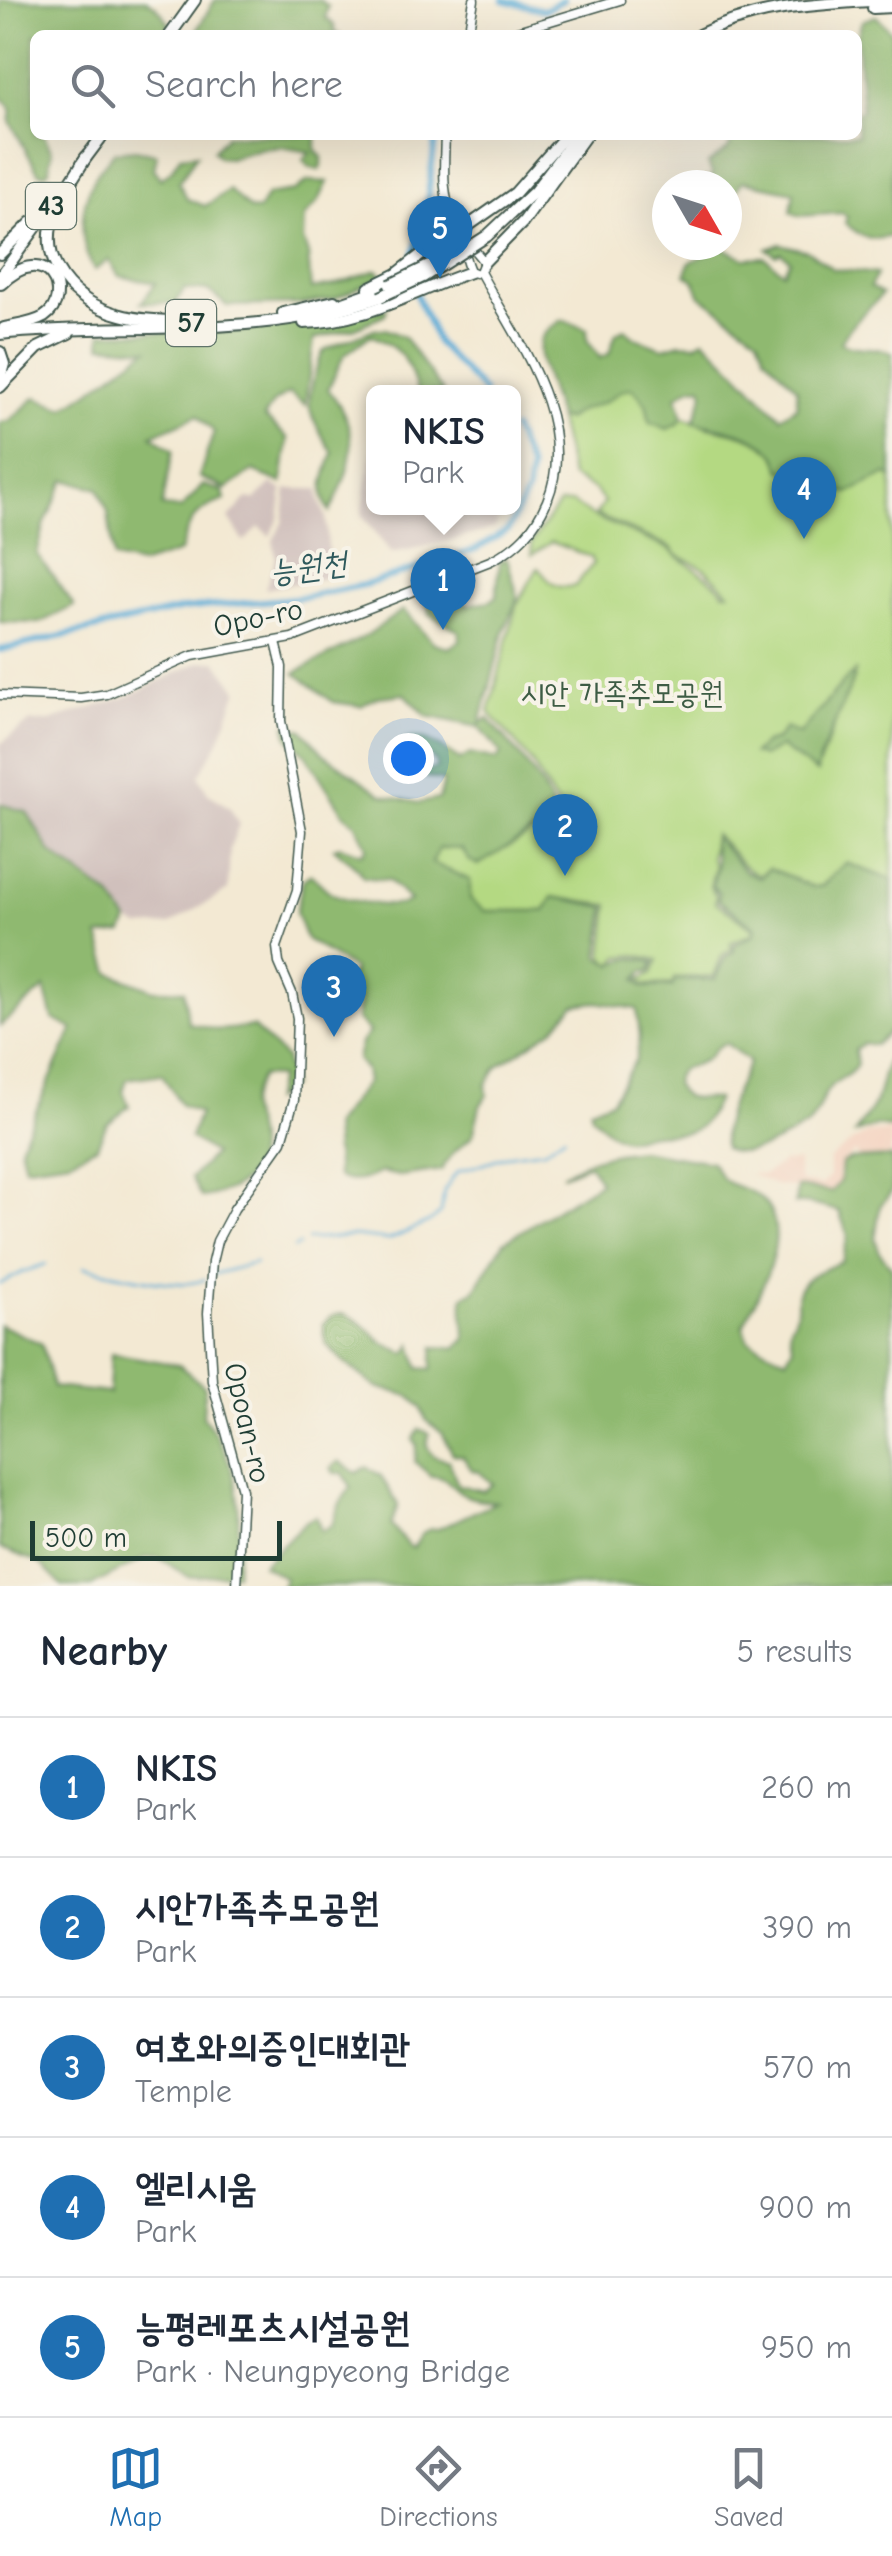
<!DOCTYPE html>
<meta charset="utf-8">
<style>
:root{--surface:#fff;--page:#f2f2f3;--text:#1f2937;--muted:#747a83;--line:#e0e1e3;--accent:#1f6fb2}
body{margin:0;font-family:"Comic Neue","Poor Story",sans-serif;background:var(--page);color:var(--text)}
.compass{position:absolute;left:652px;top:170px;width:90px;height:90px;border-radius:50%;background:var(--surface);box-shadow:0 10px 40px #0002;rotate:129deg}
.scale{position:absolute;left:30px;bottom:25px;width:252px;box-sizing:border-box;padding-left:10px;border:5px solid #1f3d34;border-top:0;font-size:28px;line-height:35px;white-space:nowrap;color:#1f3d34;-webkit-text-stroke:8px #f7f3e8;paint-order:stroke}
.you{position:absolute;left:408px;top:758px;width:35px;height:35px;margin:-25px;border:8px solid #fff;border-radius:50%;background:#1a73e8;box-shadow:0 0 0 15px #1a73e833}
.badge{display:grid;place-items:center;width:65px;height:65px;border-radius:50%;background:var(--accent);color:#fff;font-size:32px;font-weight:700}
.pin{position:absolute;translate:-50% -82px;filter:drop-shadow(0 2px 5px #0008)}
.pin::after{content:'';position:absolute;top:52px;width:35px;height:30px;background:inherit;clip-path:polygon(0 0,100% 0,50% 100%)}
.popup{position:absolute;left:366px;top:385px;width:155px;height:130px;box-sizing:border-box;display:grid;place-content:center;border-radius:15px;background:var(--surface);filter:drop-shadow(0 2px 8px #0005);font-size:32px;white-space:nowrap;color:var(--muted)}
.popup b{font-size:38px;color:var(--text)}
.popup::after{content:'';position:absolute;left:50%;top:100%;margin-left:-20px;border:20px solid transparent;border-top-color:var(--surface)}
.list{margin:0;padding:0;list-style:none}
h2{display:flex;justify-content:space-between;align-items:center;height:130px;margin:0;padding:0 40px;font-size:42px}
h2 small{font-size:32px;font-weight:400;color:var(--muted)}
.list li{display:grid;grid-template-columns:65px 1fr auto;gap:30px;align-items:center;box-sizing:border-box;height:140px;padding:0 40px;border-top:2px solid var(--line)}
.list b{display:block;font-size:38px;white-space:nowrap}
.list p{margin:0;font-size:32px;white-space:nowrap;color:var(--muted)}
.list em{font-size:32px;font-style:normal;color:var(--muted)}
.icon{flex:none;width:55px;height:55px;fill:none;stroke:currentColor;stroke-width:2;stroke-linecap:round;stroke-linejoin:round}
.map{position:relative;flex:none;width:892px;height:1586px;overflow:hidden}
.search{position:absolute;background:var(--surface);box-shadow:0 10px 40px #0002;left:30px;right:30px;top:30px;height:110px;display:flex;align-items:center;gap:25px;box-sizing:border-box;padding:0 35px;border-radius:15px;color:var(--muted);font-size:38px}
.sheet{height:830px;background:var(--surface)}
nav{display:flex;justify-content:space-around;align-items:center;box-sizing:border-box;height:140px;border-top:2px solid var(--line);background:var(--surface);font-size:28px;color:var(--muted)}
nav a{display:grid;justify-items:center;gap:5px}
nav .on{color:var(--accent)}
.map>svg:first-child{display:block}
</style>
<div class="map">
<svg width="892" height="1586" viewBox="0 0 892 1586">
<rect width="100%" height="100%" fill="#f7f3e8"/>
<filter id="ink" filterUnits="userSpaceOnUse"><feTurbulence type="fractalNoise" baseFrequency=".01" numOctaves="2"/><feDisplacementMap in="SourceGraphic" scale="20" xChannelSelector="R" yChannelSelector="G"/><feConvolveMatrix kernelMatrix="1 2 1 2 8 2 1 2 1" color-interpolation-filters="sRGB"/></filter>
<filter id="wash" filterUnits="userSpaceOnUse"><feTurbulence type="fractalNoise" baseFrequency=".0048" numOctaves="4" result="noise"/><feDisplacementMap in="SourceGraphic" scale="40" xChannelSelector="R" yChannelSelector="G"/><feGaussianBlur stdDeviation="2.25" result="paint"/><feColorMatrix in="noise" values="0 0 0 0 0 0 0 0 0 0 0 0 0 0 0 0 0 1.4 0 .05"/><feComposite in="paint" operator="in"/></filter>
<g filter="url(#wash)">
<rect width="100%" height="100%" fill="#f3e9d3"/>
<!-- built -->
<polygon fill="#f4d3c0" points="892,1131 892,1155 858,1158 855,1152 843,1161 838,1174 840,1181 831,1192 775,1185 748,1173 763,1175 784,1162 798,1161 798,1176 802,1182 821,1185 829,1177 829,1160 850,1143 867,1133"/>
<!-- industrial -->
<g fill="#d0c0bc">
<polygon points="373,445 373,508 503,508 495,528 443,543 391,553 362,514"/>
<polygon points="272,484 283,490 279,519 270,536 259,527 244,542 229,518 247,499 255,500"/>
<polygon points="287,489 319,489 320,502 326,517 330,577 265,589 276,558 273,540 283,523"/>
<polygon points="216,661 238,690 219,741 199,776 208,793 230,808 239,824 230,848 228,890 169,925 139,927 128,921 110,896 51,853 27,812 0,804 0,744 30,722 47,722 126,697 199,662"/>
</g>
<!-- green -->
<path fill="#b4d982" stroke="#6a8b5b" stroke-width="2.5" fill-rule="evenodd" d="M621 388H633L647 404 650 422 677 425 682 417C693 420 703 426 713 428 740 434 761 437 779 459L887 473 892 478V880L846 863 822 886 813 887 769 868 760 875C738 867 732 848 714 834L711 858 715 866 710 887 716 895 715 902 754 929V933L730 943 732 949 722 955 714 976 674 978 673 984 646 985 639 980 652 973 658 960 636 955 619 957 615 963H610L603 956 609 905 553 897 546 911H485L469 899V880L432 863 439 848 462 849 469 860C490 861 551 827 559 808L530 760 489 712 516 606 535 573 538 568C551 583 554 590 575 586L593 564 591 557 551 542 532 555 531 543 559 504 572 503 594 517 669 549C686 566 707 572 724 592H729L704 568 677 555 671 547 596 515 604 502 595 490 571 477 558 419H568C584 402 601 406 621 388ZM856 670 816 772 780 747 765 743 799 735Z"/>
<!-- forest -->
<g fill="#8fb970" stroke="#577b52" stroke-width="2.5">
<path d="M0 0H146L156 6 170 24 162 35H35V135H44L52 152 49 171 44 174 38 172 10 121C14 108 10 105 0 97Z"/>
<polygon points="215,0 319,0 328,6 325,17 334,25 335,33 342,35 198,35 197,30"/>
<path d="M876 16 892 32V236C870 242 861 237 845 223L847 217 843 213 800 216 791 212 794 192 742 181 738 189 727 196V185H696L700 179 713 176 708 164 728 149 735 135H857V112L862 110 857 38 862 21Z"/>
<polygon points="227,135 316,135 316,151 322,157 322,166 319,170 309,167 303,160 310,152 281,147 261,149 229,158 219,157 213,151"/>
<path d="M135 150 157 154 154 169 160 179 171 171 180 156 197 154 179 182 187 199 205 206 229 190 250 210 258 211 267 195 295 191 308 181 328 182 318 202 304 217 303 240 308 254 311 289 334 285 377 270 383 276 334 299 302 304 227 306 209 291 184 289 176 303H141L156 283 119 276 109 260 95 270C77 245 80 203 95 177 100 168 108 160 114 152Z"/>
<path d="M780 244 808 251 833 269 877 274 870 287 882 294C866 313 852 320 841 342 856 352 876 344 892 353V478L887 474 848 493 781 469C776 435 721 428 694 422L704 393 702 386 691 387 677 396C681 412 690 420 667 429L650 422 646 404 633 388C619 389 616 396 604 402 590 409 580 407 568 419H558C555 397 531 356 543 336 547 329 556 325 562 320L587 329V340L600 358 609 354 616 333 625 329 635 338 663 348 681 343 696 344 704 339C731 364 755 392 781 417L797 406V388L765 355 758 337 701 296 694 280 686 274 689 263 722 247 744 258 765 257 783 272 790 260 781 252 776 255 767 249Z"/>
<path d="M387 308 385 314 356 328 314 339 305 405 289 393 274 402 264 417 288 438 282 483 253 471 226 489 199 477 214 432 198 415 152 435 173 450 162 507 181 509 203 485 223 491 225 500C194 510 188 522 180 552L140 565 114 559 108 512 98 488 65 480 45 523 37 554 74 606 39 623 0 622V422L9 421 36 397 64 408C95 390 119 368 148 349L101 345 102 333 233 331Z"/>
<path d="M374 329H385L404 337 443 392H418C406 359 404 350 371 335L344 355 328 389C364 433 353 465 330 512 316 491 327 475 333 452 328 447 311 417 310 408 307 396 318 361 324 350Z"/>
<path d="M507 558 518 597 504 631 480 724 488 718C509 744 549 785 555 818L478 865 469 860 462 849 439 848 432 863 470 880V899L485 911H545L553 897 606 907 599 957 613 965C626 956 639 958 654 962L650 971 643 972 636 980 644 987 673 986 674 980 715 979 725 957 734 951V945L754 935 756 928 718 900 719 893 712 886 717 865 713 844 715 837 745 871 760 878 769 868 813 887 822 886 846 863 892 880V1029L875 1045 863 1043 855 1050 857 1065C850 1077 840 1077 831 1086 820 1097 820 1113 809 1124 786 1137 750 1162 724 1148 719 1119 738 1088 749 1062L726 1043C714 1046 715 1052 706 1059 691 1070 679 1062 674 1083 682 1105 699 1097 717 1099 697 1145 685 1129 646 1135 634 1136 628 1143 616 1136 607 1132 599 1122 591 1116L590 1109 612 1100 636 1059 640 1037 637 1009 597 1002 575 1005 553 1029 497 1067 486 1085 487 1095 480 1106 473 1135 454 1152 441 1170 399 1176 381 1172C368 1179 351 1185 337 1176L333 1126 367 1082 365 1070 357 1059 361 1043 369 1032 357 1019 359 1000 338 982 339 976H351L353 969 306 939 296 913 303 880 311 874C317 880 323 887 330 892 341 900 397 911 410 901L389 880 363 877 357 868 334 848 340 846 362 854 367 847 355 823 344 814 306 755 289 738 286 725 303 730 324 754 382 795 419 803 439 799 444 781 418 775 436 768V762L418 745 400 750 396 746C419 727 440 748 460 760L470 754 497 760 501 753 479 727 427 716 405 694 377 697 361 706 333 702 295 673 366 636 403 610 434 643 449 648 460 640 459 631 430 614 424 595 449 583 467 605 490 601 496 597 500 561Z"/>
<polygon points="849,676 854,678 819,760 817,773 780,747 763,757 753,754 765,743 776,740 785,728 799,734"/>
<path d="M0 804 27 812 51 853 110 896 128 921 123 933 99 936 110 973 154 990H184L188 1023 218 1030 253 1027 285 1058 291 1086 273 1100 279 1077 261 1076C256 1085 250 1095 249 1106 248 1113 253 1120 255 1128 264 1173 243 1191 201 1197L191 1178 214 1154 190 1138 199 1113 181 1105 162 1074 127 1079 123 1091 129 1106 106 1125 97 1146 70 1160 25 1166 20 1146 73 1029 53 1019 45 988 0 1026Z"/>
<polygon points="892,1059 892,1128 877,1126 855,1133 876,1102 886,1063"/>
<path d="M640 1150 711 1162C716 1167 719 1176 724 1180 734 1188 749 1188 759 1197 797 1230 760 1291 743 1326L748 1340 786 1359 793 1346C785 1320 793 1329 797 1309 798 1304 796 1298 798 1293 804 1274 826 1270 842 1261L848 1236 839 1211 807 1203 795 1204 797 1187 831 1192 840 1181 842 1163 850 1159 892 1157V1191L880 1206 875 1239 880 1253 892 1268V1586H282L285 1578 262 1565 305 1522 316 1516 321 1531 332 1525 340 1503 351 1487 343 1473H334L331 1468 339 1461 356 1473 367 1467 381 1476 398 1505 391 1525 409 1547H414C420 1535 423 1528 438 1529L496 1502C488 1501 477 1500 469 1497 453 1491 449 1475 431 1476L415 1462 417 1445 413 1440 419 1429 429 1433 427 1447 433 1456 449 1461 458 1485 484 1491 493 1484 478 1471 472 1470 463 1456 453 1454 442 1433 426 1420 421 1407 410 1396 376 1387 344 1362 326 1344 323 1325C344 1297 367 1331 384 1343 390 1347 399 1350 406 1353L412 1344 419 1368 432 1369 434 1347 455 1348 465 1340C466 1325 460 1310 464 1296L474 1291 504 1242 600 1182 591 1166 587 1165 562 1175C587 1158 610 1153 640 1150Z"/>
<path d="M0 1325 42 1344 53 1387 109 1393 111 1353 179 1365 205 1387 203 1416C245 1472 240 1507 236 1573L189 1577 158 1557 145 1558 91 1586H62L40 1563 0 1548Z"/>
</g>
<g fill="none" stroke-linecap="round" stroke-linejoin="round">
<!-- stream -->
<g stroke="#5bacd6" stroke-width="2.5">
<polyline points="307,1240 353,1236 389,1240 431,1221 441,1213 444,1191 457,1172 512,1154 544,1150 565,1135"/>
<polyline points="294,1248 299,1245"/>
<path d="M84 1267C112 1272 182 1292 205 1279"/>
<polyline points="214,1274 255,1263"/>
<polyline points="0,1284 23,1272 46,1264"/>
</g>
<!-- river -->
<g stroke="#5bacd6" stroke-width="6">
<polyline points="503,0 544,10 563,0"/>
<polyline points="410,265 425,218 436,135"/>
<polyline points="415,292 438,344 484,392"/>
<polyline points="0,650 183,609 305,597 368,584 477,549 508,530 527,492 530,469 513,429"/>
</g>
</g>
</g>
<g filter="url(#ink)">
<g fill="none" stroke-linecap="round" stroke-linejoin="round">
<!-- secondary casing -->
<g stroke="#3f574c" stroke-width="11">
<g id="secondary">
<polyline points="468,35 474,0"/>
<polyline points="504,35 620,0"/>
<path d="M451 229 450 235C469 254 461 250 470 271L475 273"/>
<path d="M0 695 81 698 107 694 192 656 292 638 490 561C518 547 535 529 547 501 580 421 516 339 480 272L484 262 466 240 464 226 455 224C441 195 444 167 445 135"/>
<polyline points="237,1586 242,1490 212,1381 208,1313 212,1262 217,1241 234,1209 282,1141 294,1100 297,1018 292,993 279,963 277,947 297,890 302,831 281,721 282,667 276,642"/>
</g>
</g>
<!-- highway casing -->
<g stroke="#3f574c" stroke-width="14">
<g id="highway">
<polyline points="873,8 892,7"/>
<polyline points="170,35 195,0"/>
<path d="M699 35C758 5 825 4 890 0"/>
<path d="M86 157C76 175 62 192 55 212 36 263 73 302 121 315 141 321 163 320 184 322"/>
<polyline points="82,163 103,135"/>
<polyline points="465,228 515,193 566,135"/>
<polyline points="487,236 534,192 577,135"/>
<polyline points="0,254 32,222"/>
<polyline points="484,262 524,221 586,135"/>
<polyline points="0,277 55,201"/>
<path d="M1 284C47 238 75 297 44 317 32 324 17 325 4 328"/>
<polyline points="369,288 397,274 450,232"/>
<polyline points="332,306 378,290"/>
<polyline points="283,313 334,301"/>
<path d="M304 323C364 322 415 291 470 272"/>
<path d="M0 334C127 321 258 341 380 297"/>
<polyline points="0,352 4,364 0,378"/>
<polyline points="0,387 38,348 69,333"/>
</g>
</g>
<!-- secondary -->
<use href="#secondary" stroke="#fff" stroke-width="8"/>
<!-- highway -->
<use href="#highway" stroke="#fff" stroke-width="10"/>
<!-- highway-bridge casing -->
<g stroke="#3f574c" stroke-width="14" stroke-linecap="butt">
<g id="highway-bridge">
<polyline points="390,285 433,264"/>
<polyline points="380,297 423,277 487,236"/>
</g>
</g>
<!-- highway-bridge -->
<use href="#highway-bridge" stroke="#fff" stroke-width="10"/>
</g>
</g>
<g text-anchor="middle" dominant-baseline="central" stroke-width="8" stroke-linejoin="round" paint-order="stroke">
<!-- shield labels -->
<g fill="#f7f3e8" stroke="#60746a" stroke-width="2.5">
<rect x="26" y="183" width="50" height="46" rx="8"/>
<rect x="166" y="300" width="50" height="46" rx="8"/>
</g>
<g font-size="28" font-weight="bold" fill="#1f3d34">
<text x="51" y="206">43</text>
<text x="191" y="323">57</text>
</g>
<!-- street labels -->
<g font-size="30" fill="#1f3d34" stroke="#f7f3e8">
<text transform="translate(258 618) rotate(-12)">Opo-ro</text>
<text transform="translate(247 1423) rotate(77)">Opoan-ro</text>
</g>
<!-- park labels -->
<g font-size="30" fill="#3d5c44" stroke="#f7f3e8">
<text x="622" y="693">시안 가족추모공원</text>
</g>
<!-- water labels -->
<g font-size="32" font-style="italic" fill="#2e595c" stroke="#f7f3e8">
<text transform="translate(308 567) rotate(-7)">능원천</text>
</g>
</g>
</svg>
<svg class="compass" viewBox="-18 -18 36 36"><path d="M0-13l5 13h-10z" fill="#e53935"/><path d="M0 13l5-13h-10z" fill="#747a83"/></svg>
<div class="scale">500 m</div>
<div class="you"></div>
<div class="pin badge" style="left:443px;top:630px">1</div>
<div class="popup"><b>NKIS</b>Park</div>
<div class="pin badge" style="left:565px;top:876px">2</div>
<div class="pin badge" style="left:334px;top:1037px">3</div>
<div class="pin badge" style="left:804px;top:539px">4</div>
<div class="pin badge" style="left:440px;top:278px">5</div>
<div class="search"><svg class="icon" aria-label="search" viewBox="0 0 24 24"><circle cx="10" cy="10" r="6"/><path d="M15 15l6 6"/></svg>Search here</div>
</div>
<section class="sheet">
<h2>Nearby<small>5 results</small></h2>
<ul class="list">
<li><span class="badge">1</span><div><b>NKIS</b><p>Park</p></div><em>260 m</em></li>
<li><span class="badge">2</span><div><b>시안가족추모공원</b><p>Park</p></div><em>390 m</em></li>
<li><span class="badge">3</span><div><b>여호와의증인대회관</b><p>Temple</p></div><em>570 m</em></li>
<li><span class="badge">4</span><div><b>엘리시움</b><p>Park</p></div><em>900 m</em></li>
<li><span class="badge">5</span><div><b>능평레포츠시설공원</b><p>Park · Neungpyeong Bridge</p></div><em>950 m</em></li>
</ul>
</section>
<nav>
<a class="on"><svg class="icon" aria-label="map" viewBox="0 0 24 24"><path d="M3 6l6-2 6 2 6-2v14l-6 2-6-2-6 2zM9 4v14M15 6v14"/></svg>Map</a>
<a><svg class="icon" aria-label="directions" viewBox="0 0 24 24"><path d="M12 3l9 9-9 9-9-9zM9 14v-3h6M13 9l2 2-2 2"/></svg>Directions</a>
<a><svg class="icon" aria-label="saved" viewBox="0 0 24 24"><path d="M7 4h10v16l-5-4-5 4z"/></svg>Saved</a>
</nav>
